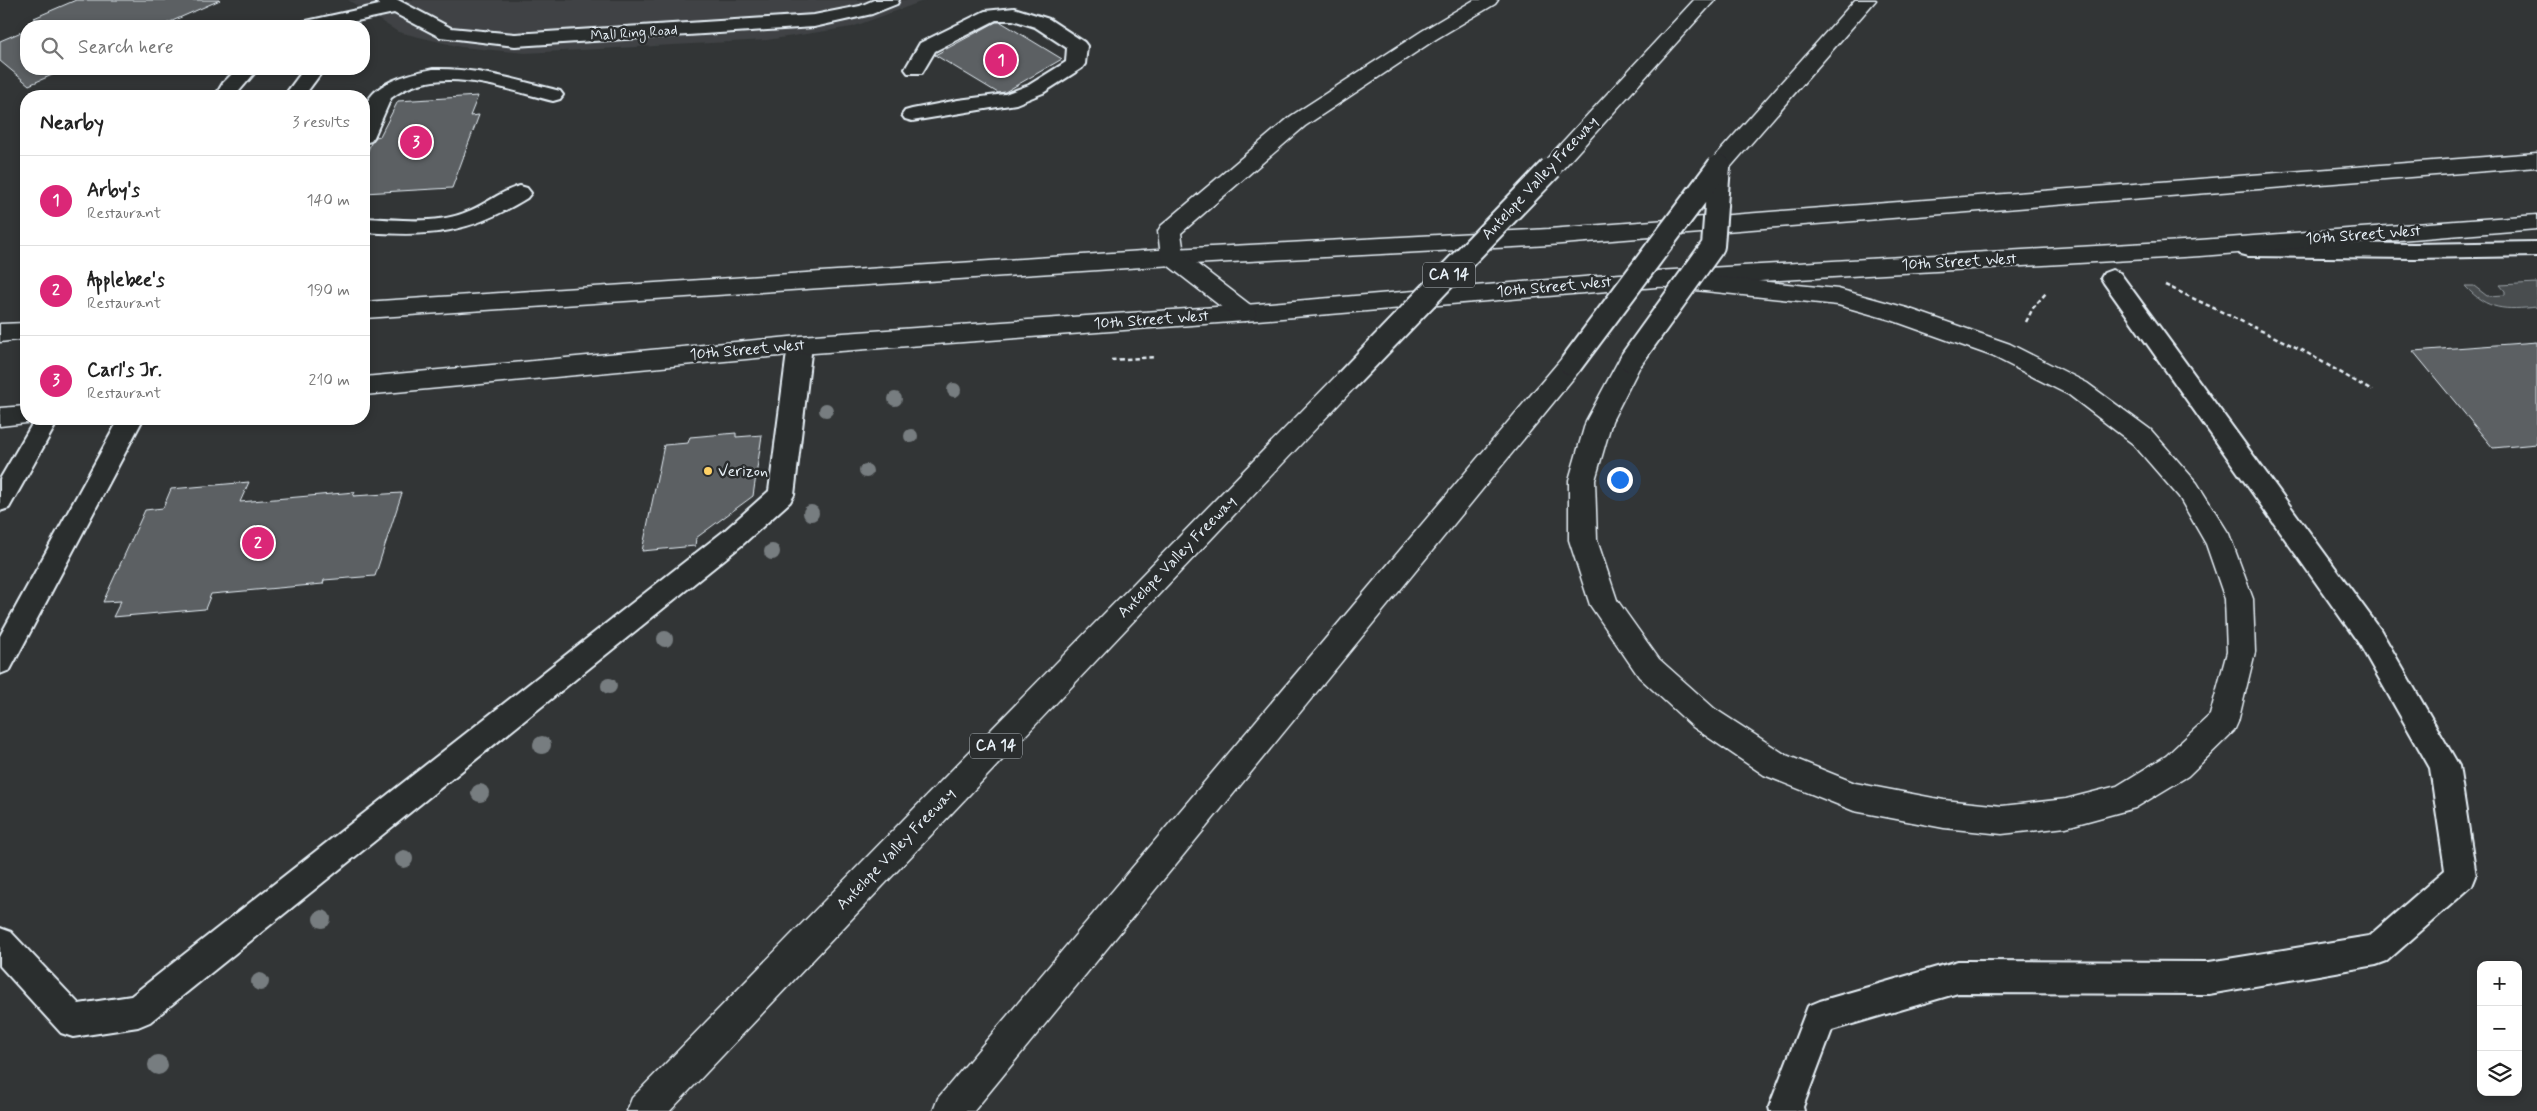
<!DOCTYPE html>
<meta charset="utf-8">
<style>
:root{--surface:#fff;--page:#f2f2f2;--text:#222;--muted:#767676;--line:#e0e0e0;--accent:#db2777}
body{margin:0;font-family:Mynerve,sans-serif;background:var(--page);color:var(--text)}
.controls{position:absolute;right:15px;bottom:15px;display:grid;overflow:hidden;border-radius:10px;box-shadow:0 2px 8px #0003}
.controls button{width:45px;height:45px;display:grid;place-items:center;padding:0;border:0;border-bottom:1px solid var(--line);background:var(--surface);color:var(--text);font:25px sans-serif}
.you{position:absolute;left:1619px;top:479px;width:18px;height:18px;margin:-12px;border:4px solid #fff;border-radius:50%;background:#1a73e8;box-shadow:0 0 0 8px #1a73e833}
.badge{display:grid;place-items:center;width:32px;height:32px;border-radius:50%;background:var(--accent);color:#fff;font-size:16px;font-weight:700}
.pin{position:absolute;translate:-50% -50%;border:2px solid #fff;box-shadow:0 1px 5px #0006}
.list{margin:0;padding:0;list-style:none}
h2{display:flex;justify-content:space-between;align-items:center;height:65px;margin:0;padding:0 20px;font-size:21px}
h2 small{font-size:16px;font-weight:400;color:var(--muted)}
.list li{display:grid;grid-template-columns:32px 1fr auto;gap:15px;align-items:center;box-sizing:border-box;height:90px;padding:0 20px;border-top:1px solid var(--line)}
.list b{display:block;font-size:19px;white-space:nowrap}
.list p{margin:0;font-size:16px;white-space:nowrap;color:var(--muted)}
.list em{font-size:16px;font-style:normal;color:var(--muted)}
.icon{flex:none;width:28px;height:28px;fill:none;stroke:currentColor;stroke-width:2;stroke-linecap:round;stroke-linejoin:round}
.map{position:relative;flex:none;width:2537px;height:1111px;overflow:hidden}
.search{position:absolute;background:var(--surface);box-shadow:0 2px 8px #0003;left:20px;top:20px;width:350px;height:55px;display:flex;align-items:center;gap:12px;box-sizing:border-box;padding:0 18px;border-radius:20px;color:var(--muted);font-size:19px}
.panel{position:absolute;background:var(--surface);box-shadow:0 2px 8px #0003;left:20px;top:90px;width:350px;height:335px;border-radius:20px}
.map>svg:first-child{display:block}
</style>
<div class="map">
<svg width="2537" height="1111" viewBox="0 0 2537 1111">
<rect width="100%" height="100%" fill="#323536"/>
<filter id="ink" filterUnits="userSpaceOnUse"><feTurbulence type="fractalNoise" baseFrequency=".02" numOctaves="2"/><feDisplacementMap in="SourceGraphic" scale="10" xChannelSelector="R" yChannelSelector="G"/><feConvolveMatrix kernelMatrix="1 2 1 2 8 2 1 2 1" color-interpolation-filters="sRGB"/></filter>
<g filter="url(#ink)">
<!-- built -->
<polygon fill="#3f4244" points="348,0 926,0 852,27 767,40 525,53 461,47 398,32"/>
<!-- green -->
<path fill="#494d4f" stroke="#989fa4" d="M2537 283V307C2505 310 2488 311 2465 286H2474L2487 296 2505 295V291L2500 285Z"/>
<!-- building -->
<g fill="#5c6063" stroke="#e8f1f8">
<polygon points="76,0 220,0 161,26 34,26 42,23 34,18"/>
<polygon points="996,22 1001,22 1062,59 1005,92 998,93 935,55"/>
<polygon points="26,30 26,69 66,69 29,85 0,61 0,41"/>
<polygon points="478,96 470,116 479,115 452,188 364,193 364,160 371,143 376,137 380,136 398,101"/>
<polygon points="2537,342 2537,444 2493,448 2413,351"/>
<polygon points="736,433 736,437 762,435 753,496 696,538 695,546 642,551 664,445 688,443 690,437"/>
<polygon points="249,482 240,502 355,492 353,496 402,493 375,576 324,580 323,584 211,594 205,609 113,617 121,601 103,602 145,510 163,508 171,489"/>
</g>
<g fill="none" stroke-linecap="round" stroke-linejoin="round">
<!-- service casing -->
<g stroke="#e8f1f8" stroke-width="4">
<g id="service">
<polygon points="375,0 398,0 451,28 515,34 814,15 860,6 874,0 899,0 897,4 872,14 814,27 515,46 440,37 394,13 333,26 300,26 302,22 379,5"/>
<polygon points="1014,8 1049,19 1084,42 1087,46 1085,64 1082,68 1043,93 1016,104 912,121 905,119 902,115 905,111 912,109 958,100 1005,94 1029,85 1066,62 1067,48 1035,27 1013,20 996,20 935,51 922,73 908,73 905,69 920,43 985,11"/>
<polygon points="237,69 258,69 235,96 215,96 223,83"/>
<polygon points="304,69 324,69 304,96 284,96"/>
<path d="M433 69C477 68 518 80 560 91L563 95 560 99 553 101C503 89 438 62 391 98L374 137 371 141 364 143C364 133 362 122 364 112 369 82 409 74 433 69Z"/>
<path d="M520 186 527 188 531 193 527 198C469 234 431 237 364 232V218C396 219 433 225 464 213 484 206 500 191 520 186Z"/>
<polygon points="2248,242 2414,244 2537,242 2537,256 2414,258 2248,256 2240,254 2237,249 2240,244"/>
<polygon points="2112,270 2120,273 2380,629 2459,766 2476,876 2472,886 2387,961 2376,965 2209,994 1958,993 1832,1030 1803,1107 1804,1111 1770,1111 1769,1107 1808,1006 1820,1001 1958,961 2209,962 2369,936 2445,870 2430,768 2360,645 2104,283 2101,278 2104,273"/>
<polygon points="800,337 808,339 812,345 794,495 790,502 742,545 150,1022 138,1027 73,1037 61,1033 0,966 0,928 11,932 79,1004 131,996 724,531 769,491 788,345 792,339"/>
<polygon points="35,419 59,419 9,508 0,511 0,479"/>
<polygon points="119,419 143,419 10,670 0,674 0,636"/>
</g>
</g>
<!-- primary casing -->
<g stroke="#e8f1f8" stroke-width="3">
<g id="primary">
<polygon points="2537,153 2537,167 1549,245 1173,265 364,318 364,302 1173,249 1549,229"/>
<polygon points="2537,215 2537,229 2200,256 1656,287 1245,321 800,354 364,395 364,377 800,336 1245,305 1656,271 2200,240"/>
<polygon points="26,323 26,339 0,342 0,324"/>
<polygon points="26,406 26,419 37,419 35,422 0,426 0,408"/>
</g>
</g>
<!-- motorway casing -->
<g stroke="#e8f1f8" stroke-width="3">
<g id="motorway">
<polygon points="1474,0 1498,0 1495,4 1436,39 1305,126 1181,233 1184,254 1253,307 1257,313 1253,319 1245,321 1237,319 1165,263 1161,257 1158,231 1161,226 1291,116 1422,31"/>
<polygon points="1694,0 1715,0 1559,173 1551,175 1543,173 1540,168 1543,163"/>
<polygon points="1855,0 1876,0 1727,171 1719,173 1711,171 1708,166 1711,161"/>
<polygon points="1656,271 1838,289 1907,308 2010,344 2087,383 2151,430 2197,483 2229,534 2253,599 2255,652 2238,722 2234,731 2188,776 2135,808 2066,827 2002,834 1944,828 1854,811 1764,775 1693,727 1639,677 1590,605 1569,540 1569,480 1586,421 1622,354 1631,351 1640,354 1643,360 1612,421 1595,480 1597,540 1617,600 1659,659 1715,709 1786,755 1855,783 1944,800 2002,806 2066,799 2117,786 2166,756 2210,715 2227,652 2225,599 2206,544 2179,497 2133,444 2069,395 1992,356 1891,320 1838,305 1648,285 1644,279 1648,273"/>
<polygon points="1571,355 1580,358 1583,364 1580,370 974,1111 933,1111 938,1098 1562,358"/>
<polygon points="1346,372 1355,375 1358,381 1355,387 670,1111 627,1111 632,1098 1337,375"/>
</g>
</g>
<!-- path -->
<g stroke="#e8f1f8" stroke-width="2.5" stroke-dasharray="4.5 3" stroke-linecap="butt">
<polyline points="2165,285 2302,350 2372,391"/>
<polyline points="2026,322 2033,308 2046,293"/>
<polyline points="1111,360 1155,357"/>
</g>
<!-- service -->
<use href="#service" fill="#2a2d2e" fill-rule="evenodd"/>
<!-- primary -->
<use href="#primary" fill="#2a2d2e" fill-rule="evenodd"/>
<!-- motorway -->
<use href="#motorway" fill="#2a2d2e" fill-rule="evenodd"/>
<!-- motorway-bridge casing -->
<g stroke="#e8f1f8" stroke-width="26" stroke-linecap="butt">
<g id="motorway-bridge">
<polyline points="1631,360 1713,246 1719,166"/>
<polyline points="1571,364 1719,166"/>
<polyline points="1346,381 1551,168"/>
</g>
</g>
<!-- motorway-bridge -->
<use href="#motorway-bridge" stroke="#2a2d2e" stroke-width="22"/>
</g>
<!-- trees -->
<g fill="#777d80">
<circle cx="954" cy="390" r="7"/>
<circle cx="895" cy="399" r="7"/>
<circle cx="826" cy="410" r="7"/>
<circle cx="911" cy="436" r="7"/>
<circle cx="866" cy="471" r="7"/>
<circle cx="811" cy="513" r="8"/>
<circle cx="772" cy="552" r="8"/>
<circle cx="665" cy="639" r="8"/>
<circle cx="609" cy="686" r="8"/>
<circle cx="542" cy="745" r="9"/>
<circle cx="480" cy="793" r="9"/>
<circle cx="404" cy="859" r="9"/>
<circle cx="322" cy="919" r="9"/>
<circle cx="260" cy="982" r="9"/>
<circle cx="158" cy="1065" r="10"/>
</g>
</g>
<!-- markers -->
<circle fill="#ffd166" stroke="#2a2d2e" stroke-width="2" cx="708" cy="471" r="5"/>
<g text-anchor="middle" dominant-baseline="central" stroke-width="5" stroke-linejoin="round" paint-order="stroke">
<!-- far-street labels -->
<g font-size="14" fill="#e8f1f8" stroke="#2a2d2e">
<text transform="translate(634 33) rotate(-4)">Mall Ring Road</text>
</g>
<!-- shield labels -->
<g fill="#2a2d2e" stroke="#afb6bb" stroke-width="1">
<rect x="1423" y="262.5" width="52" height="25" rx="4"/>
<rect x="970" y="733.5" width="52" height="25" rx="4"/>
</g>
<g font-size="15" font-weight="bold" fill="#e8f1f8">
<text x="1449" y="275">CA 14</text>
<text x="996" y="746">CA 14</text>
</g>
<!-- street labels -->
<g font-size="16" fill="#e8f1f8" stroke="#2a2d2e">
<text transform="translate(1540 178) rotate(-47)">Antelope Valley Freeway</text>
<text transform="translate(2363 235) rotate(-4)">10th Street West</text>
<text transform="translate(1959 262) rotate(-3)">10th Street West</text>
<text transform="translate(1554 287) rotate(-5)">10th Street West</text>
<text transform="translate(1151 320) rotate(-4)">10th Street West</text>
<text transform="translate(747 350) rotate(-5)">10th Street West</text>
<text transform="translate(1177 557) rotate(-46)">Antelope Valley Freeway</text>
<text transform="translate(896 849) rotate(-46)">Antelope Valley Freeway</text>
</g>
<!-- poi labels -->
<g font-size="16" fill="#e8f1f8" stroke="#2a2d2e" text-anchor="start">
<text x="718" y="471">Verizon</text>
</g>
</g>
</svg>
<div class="controls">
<button>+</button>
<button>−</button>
<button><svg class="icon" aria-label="layers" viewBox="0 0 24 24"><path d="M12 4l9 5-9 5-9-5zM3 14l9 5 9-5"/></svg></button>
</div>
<div class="you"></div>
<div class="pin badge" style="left:1001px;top:60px">1</div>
<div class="pin badge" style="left:258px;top:543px">2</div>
<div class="pin badge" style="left:416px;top:142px">3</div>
<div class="search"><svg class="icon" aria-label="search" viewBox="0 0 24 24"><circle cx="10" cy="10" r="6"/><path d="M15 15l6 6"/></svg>Search here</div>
<section class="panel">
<h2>Nearby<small>3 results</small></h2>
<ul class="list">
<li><span class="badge">1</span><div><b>Arby's</b><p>Restaurant</p></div><em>140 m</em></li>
<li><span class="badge">2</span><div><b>Applebee's</b><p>Restaurant</p></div><em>190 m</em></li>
<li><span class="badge">3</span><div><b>Carl's Jr.</b><p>Restaurant</p></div><em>210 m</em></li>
</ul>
</section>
</div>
